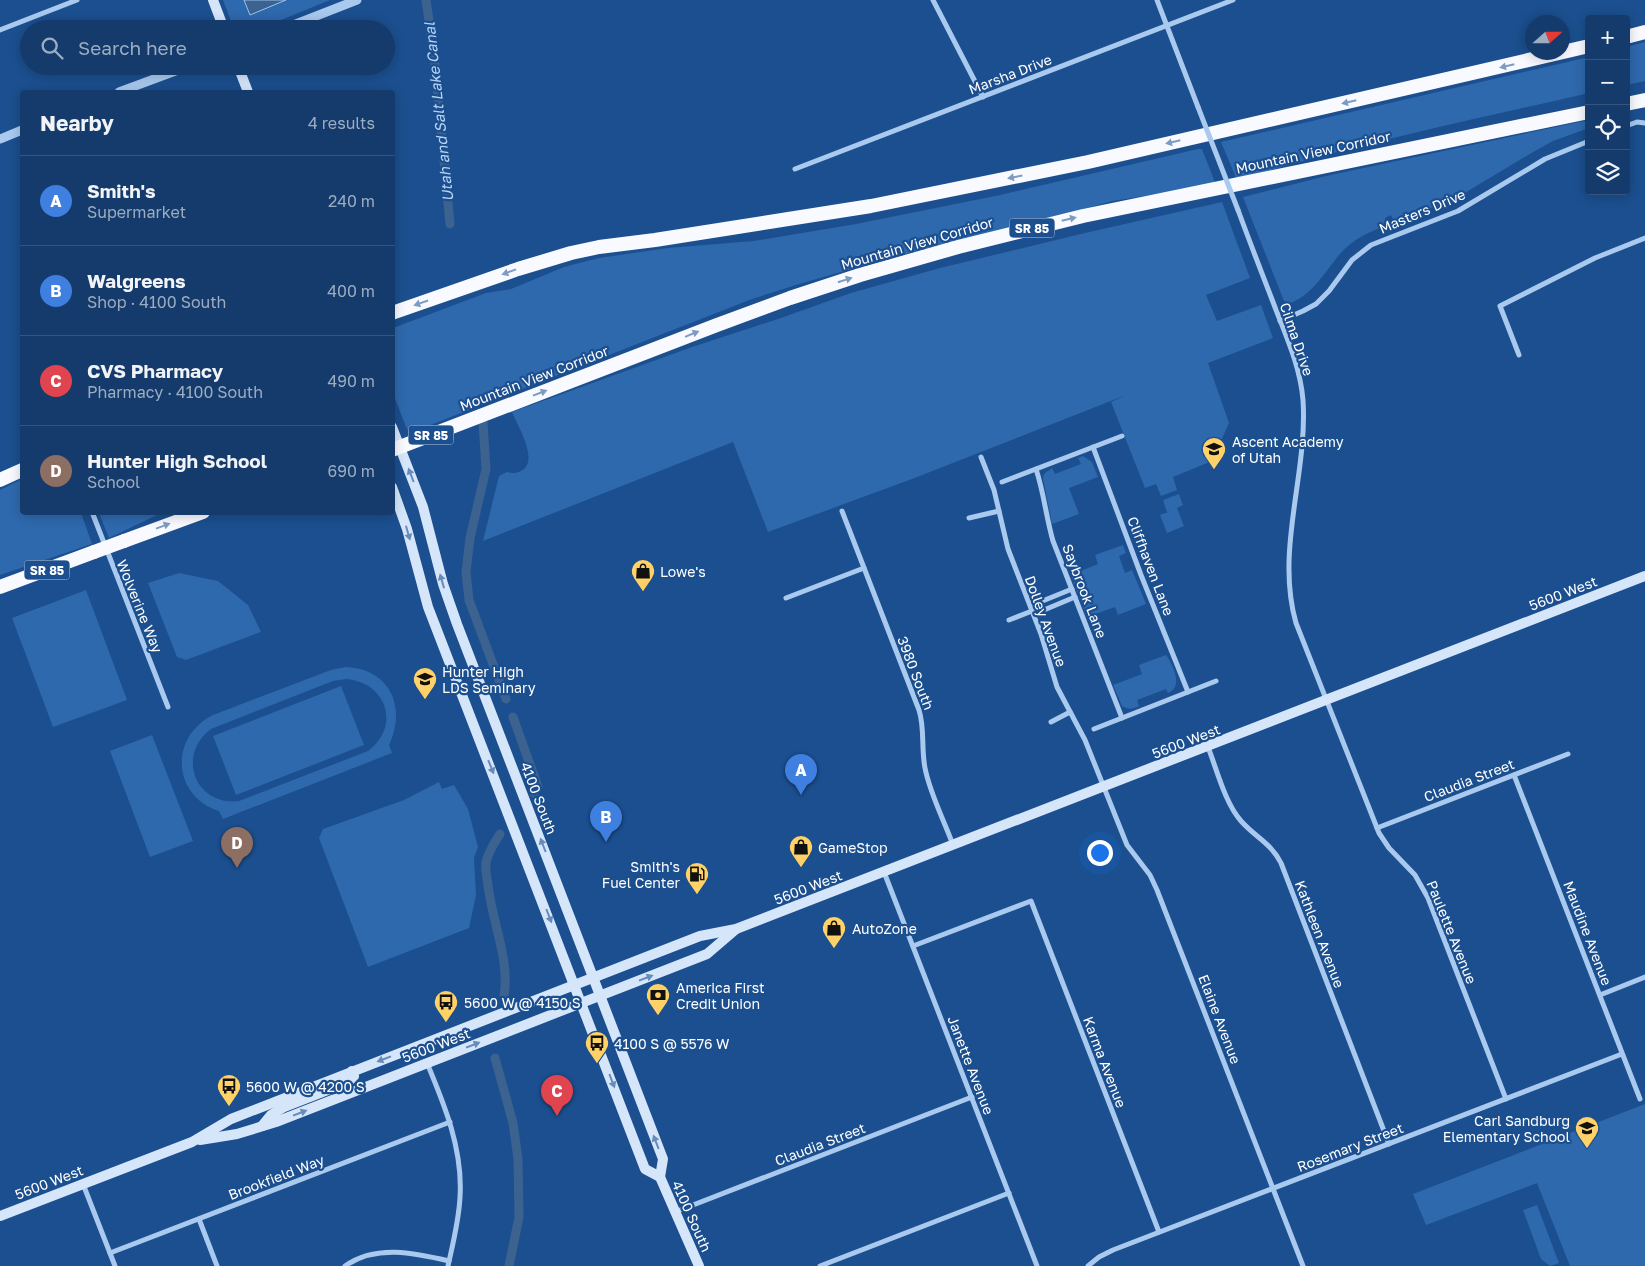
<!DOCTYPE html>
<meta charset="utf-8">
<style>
:root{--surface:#143b6b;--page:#1d4271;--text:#f1f3f6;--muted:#9dadc1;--line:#33557e;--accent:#ffd166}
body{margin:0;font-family:"Golos Text",sans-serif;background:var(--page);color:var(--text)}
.controls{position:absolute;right:15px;top:15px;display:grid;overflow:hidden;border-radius:5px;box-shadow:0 2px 12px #0003}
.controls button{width:45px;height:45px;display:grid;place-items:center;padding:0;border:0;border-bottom:1px solid var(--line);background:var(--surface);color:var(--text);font:25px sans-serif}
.compass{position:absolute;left:1525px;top:15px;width:45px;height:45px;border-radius:50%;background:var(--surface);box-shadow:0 2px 12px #0003;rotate:69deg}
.you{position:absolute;left:1099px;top:852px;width:18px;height:18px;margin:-12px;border:4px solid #fff;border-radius:50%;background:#1a73e8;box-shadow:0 0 0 8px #1a73e833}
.badge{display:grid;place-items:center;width:32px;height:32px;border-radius:50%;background:var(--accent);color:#fff;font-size:16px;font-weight:700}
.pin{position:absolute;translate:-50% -41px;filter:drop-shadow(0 1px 2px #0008)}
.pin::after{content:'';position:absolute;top:26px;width:18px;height:15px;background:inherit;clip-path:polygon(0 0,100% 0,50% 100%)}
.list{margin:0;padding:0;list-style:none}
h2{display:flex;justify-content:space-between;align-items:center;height:65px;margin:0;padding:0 20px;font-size:21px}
h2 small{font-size:16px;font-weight:400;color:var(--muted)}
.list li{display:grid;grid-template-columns:32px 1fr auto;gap:15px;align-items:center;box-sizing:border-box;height:90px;padding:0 20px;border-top:1px solid var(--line)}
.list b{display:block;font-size:19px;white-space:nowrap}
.list p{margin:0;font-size:16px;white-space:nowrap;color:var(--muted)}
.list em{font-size:16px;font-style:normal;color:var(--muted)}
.icon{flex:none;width:28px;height:28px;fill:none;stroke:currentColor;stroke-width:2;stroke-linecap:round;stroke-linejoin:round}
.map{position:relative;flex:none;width:1645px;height:1266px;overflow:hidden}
.search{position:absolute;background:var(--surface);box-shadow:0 2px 12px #0003;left:20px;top:20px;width:375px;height:55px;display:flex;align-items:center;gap:12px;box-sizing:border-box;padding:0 18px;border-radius:28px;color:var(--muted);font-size:19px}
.panel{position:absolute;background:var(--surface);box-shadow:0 2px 12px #0003;left:20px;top:90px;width:375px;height:425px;border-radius:5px}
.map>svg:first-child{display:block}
</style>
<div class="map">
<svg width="1645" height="1266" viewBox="0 0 1645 1266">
<rect width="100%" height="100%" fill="#1b4f8f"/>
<!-- green -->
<g fill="#2e69ad" fill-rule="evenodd">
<polygon points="223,0 330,0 259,29 234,29"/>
<polygon points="1645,42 1645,81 1626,85 1626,47"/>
<path d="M1589 57V93C1471 120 1352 145 1237 180L1221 142Z"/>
<path d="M1589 120V128L1553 141 1535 151 1468 191 1446 202 1394 222 1391 215 1385 218 1387 225C1369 232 1353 239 1340 254 1324 273 1314 293 1291 303L1284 301 1243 197 1326 176Z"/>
<polygon points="1198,149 1202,149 1216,185 1112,201 1024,226 897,256 799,284 752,299 410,433 406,427 393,393 393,328 486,293 511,289 564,267 599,258 668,248 754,241 856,224 1000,195"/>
<path d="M1222 202 1250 278 1206 295 1217 321 1261 305 1273 338 1208 363 1229 423 1212 461 1173 477 1177 490 1161 496 1156 484 1145 488 1111 402 1126 395 912 479 768 532 733 442 483 541 499 476 507 472C513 474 520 473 525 468 536 456 518 426 512 412L695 346 778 319 851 293 940 268 1085 233Z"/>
<polygon points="1083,456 1092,462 1098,477 1069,488 1079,514 1052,524 1043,478 1044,474 1052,468 1055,474 1081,464 1078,458"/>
<polygon points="22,479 22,512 81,513 92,544 0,575 0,490"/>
<polygon points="1179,494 1183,505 1177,508 1184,526 1167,533 1160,515 1171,511 1167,512 1163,500"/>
<polygon points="99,513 161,513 109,538"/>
<polygon points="1123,545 1126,553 1119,556 1125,573 1132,570 1146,604 1118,615 1115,607 1087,617 1071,575 1098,564 1095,555"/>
<polygon points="179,573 218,581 248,605 261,632 186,660 177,657 148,583"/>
<polygon points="86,590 127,700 53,727 12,618"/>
<path d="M1166 655C1173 665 1184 687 1168 693L1166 689 1137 700 1139 706C1133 709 1129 710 1122 706L1113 685 1142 674 1139 665Z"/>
<path d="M346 667C390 669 407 707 389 745L392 753 223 819 219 811C172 796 169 737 213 715L331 670ZM346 679C387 682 401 727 368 751L239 801C195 806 176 755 211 729L333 681Z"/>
<polygon points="341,686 364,745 236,795 213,736"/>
<polygon points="152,735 193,841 150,857 110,751"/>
<polygon points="439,782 442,789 454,785 468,809 478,847 474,858 476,895 469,928 368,967 319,838 323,829 404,800"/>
<polygon points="1645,1104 1645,1266 1570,1266 1537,1183 1426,1225 1413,1194"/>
<polygon points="1537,1205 1559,1263 1550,1266 1541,1259 1523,1210"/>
</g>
<!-- water -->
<polygon fill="#3c6290" stroke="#9cc4f0" points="244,0 286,0 250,15"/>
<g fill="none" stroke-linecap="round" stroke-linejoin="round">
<!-- canal -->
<g stroke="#3c6290" stroke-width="9">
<polyline points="426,0 434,55 450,224"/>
<polyline points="483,423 486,469 470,538 466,572 469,600 506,699"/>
<polyline points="513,717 538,787 534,793"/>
<path d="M500 834C494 843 489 851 486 862 485 869 487 878 488 885 492 922 510 959 504 996"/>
<polyline points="495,1058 513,1123 518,1159 519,1217 509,1266"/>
</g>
<!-- minor -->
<g stroke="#a9c9ee" stroke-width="5">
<polyline points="933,0 983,97"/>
<polyline points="1157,0 1198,107"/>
<polyline points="0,30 77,0"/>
<polyline points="1626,126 1637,122 1645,123"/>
<polyline points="795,169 1233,0"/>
<path d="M1238 210C1249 240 1261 271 1273 302 1285 334 1300 365 1303 400 1308 474 1275 550 1296 623L1379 833 1389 848 1415 875 1428 898 1506 1099"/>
<polyline points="1280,321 1303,311 1316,304 1329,291 1352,260 1371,245 1458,211 1545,159 1589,141"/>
<polyline points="1519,355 1500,306 1595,258 1645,238"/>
<polyline points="1093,447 1141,575 1188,692"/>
<polyline points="981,457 994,490 1008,549 1041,634 1057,687 1085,740 1127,845 1150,875 1157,890 1303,1266"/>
<path d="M1036 469C1044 493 1046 517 1053 541L1122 718"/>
<polyline points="1002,482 1122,436"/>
<path d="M842 511 919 710C925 729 921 748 925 768 930 794 944 820 953 845"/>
<polyline points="92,512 168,707"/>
<polyline points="969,518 999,511"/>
<polyline points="786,598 864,568"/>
<polyline points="1032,611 1040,602 1072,589"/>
<polyline points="1009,620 1032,611 1044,610 1075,597"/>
<polyline points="1051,722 1070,712"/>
<polyline points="1094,729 1216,681"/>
<path d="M1208 747C1217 770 1225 803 1241 821 1255 837 1271 843 1281 863L1389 1144"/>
<polyline points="1514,775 1640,1099"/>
<polyline points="1377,828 1568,754"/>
<polyline points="884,872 1037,1266"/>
<polyline points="913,946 1031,901 1159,1232"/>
<polyline points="1600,995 1645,977"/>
<path d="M427 1063C445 1106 463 1150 460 1197 459 1220 453 1243 448 1266"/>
<polyline points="83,1184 115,1266"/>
<polyline points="675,1212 972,1097"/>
<polyline points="199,1219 217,1266"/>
<polyline points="110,1253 450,1122"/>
<path d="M345 1266C376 1244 415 1253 449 1261"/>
<polyline points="820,1266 1009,1193"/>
<polyline points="1088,1266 1099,1257 1113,1250 1622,1054"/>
</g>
<!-- tertiary -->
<g stroke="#a9c9ee" stroke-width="9">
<polyline points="283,29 357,0"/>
<polyline points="119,92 189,66"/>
<polyline points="0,139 22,130"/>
</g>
<!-- secondary -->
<g stroke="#d6e6fa" stroke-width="10">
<polyline points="213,0 224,29"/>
<polyline points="238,66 248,92"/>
<polyline points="392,427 423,507 443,584 457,624 663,1159 660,1177"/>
<polyline points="392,487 407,529 428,607 645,1169 660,1177 699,1266"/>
<polyline points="262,1126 271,1115 284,1107 348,1082 354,1076 352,1071"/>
<polyline points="200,1140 237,1134 276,1122 707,954 735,930"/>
<polyline points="0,1216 192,1142 231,1119 700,936 736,929 1645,576"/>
</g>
<!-- trunk -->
<g stroke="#f8faff" stroke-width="14">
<polyline points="1626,37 1645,32"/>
<polyline points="1626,104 1645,100"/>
<polyline points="392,313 518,269 571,253 599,247 655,240 871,206 1088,162 1589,46"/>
<polyline points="392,450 717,325 790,298 860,275 958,247 1083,216 1589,112"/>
<polyline points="0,480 22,470"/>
<polyline points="124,541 203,512"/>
<polyline points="0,587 94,552"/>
</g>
<!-- minor-bridge -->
<polyline stroke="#a9c9ee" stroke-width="5" points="1198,107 1238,210"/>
<!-- trunk-bridge -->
<polyline stroke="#f8faff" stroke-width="14" points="94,552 124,541"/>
</g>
<!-- one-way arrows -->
<defs><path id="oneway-solid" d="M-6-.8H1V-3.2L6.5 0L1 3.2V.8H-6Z" transform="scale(1.25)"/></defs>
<g fill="#7e9cc1">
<use href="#oneway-solid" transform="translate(1507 66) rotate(167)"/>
<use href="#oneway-solid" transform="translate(1349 102) rotate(167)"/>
<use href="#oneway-solid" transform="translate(1173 142) rotate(167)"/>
<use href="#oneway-solid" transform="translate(1015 177) rotate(169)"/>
<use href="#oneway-solid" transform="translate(1069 219) rotate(-13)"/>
<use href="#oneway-solid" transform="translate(509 272) rotate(160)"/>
<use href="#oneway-solid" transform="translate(845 280) rotate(-18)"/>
<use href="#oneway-solid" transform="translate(421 303) rotate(161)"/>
<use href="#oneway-solid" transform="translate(692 334) rotate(-22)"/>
<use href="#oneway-solid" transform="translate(540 393) rotate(-21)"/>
<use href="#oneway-solid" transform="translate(163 526) rotate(-20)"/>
</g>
<g fill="#668bba">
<use href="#oneway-solid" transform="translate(411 475) rotate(-111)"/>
<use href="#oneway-solid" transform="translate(408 533) rotate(74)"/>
<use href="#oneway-solid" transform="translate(442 581) rotate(-106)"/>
<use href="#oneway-solid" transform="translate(491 767) rotate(68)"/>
<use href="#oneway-solid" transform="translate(543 845) rotate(-111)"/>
<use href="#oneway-solid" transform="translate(549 916) rotate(69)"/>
<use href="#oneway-solid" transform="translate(646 978) rotate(-21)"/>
<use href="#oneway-solid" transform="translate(473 1045) rotate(-21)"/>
<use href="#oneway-solid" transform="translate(384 1059) rotate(159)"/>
<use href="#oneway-solid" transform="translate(612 1081) rotate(69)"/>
<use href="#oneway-solid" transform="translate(300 1113) rotate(-21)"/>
<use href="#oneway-solid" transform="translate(656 1142) rotate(-111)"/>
</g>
<!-- icons -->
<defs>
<g id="school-pin" transform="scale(1.25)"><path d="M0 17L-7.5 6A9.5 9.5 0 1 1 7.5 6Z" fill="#ffd166" stroke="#1b4f8f"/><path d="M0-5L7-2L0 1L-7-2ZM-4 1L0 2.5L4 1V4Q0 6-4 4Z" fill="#111"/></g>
<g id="shop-pin" transform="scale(1.25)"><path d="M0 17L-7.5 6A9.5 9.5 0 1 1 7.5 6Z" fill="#ffd166" stroke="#1b4f8f"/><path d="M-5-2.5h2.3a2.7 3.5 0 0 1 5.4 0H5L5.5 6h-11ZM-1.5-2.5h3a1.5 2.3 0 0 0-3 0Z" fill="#111"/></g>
<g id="fuel-pin" transform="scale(1.25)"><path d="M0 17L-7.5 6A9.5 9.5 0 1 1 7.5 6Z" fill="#ffd166" stroke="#1b4f8f"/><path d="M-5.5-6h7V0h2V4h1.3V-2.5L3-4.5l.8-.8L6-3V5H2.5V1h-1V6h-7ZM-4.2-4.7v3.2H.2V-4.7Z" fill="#111"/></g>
<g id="bank-pin" transform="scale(1.25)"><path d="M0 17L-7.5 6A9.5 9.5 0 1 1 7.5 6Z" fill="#ffd166" stroke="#1b4f8f"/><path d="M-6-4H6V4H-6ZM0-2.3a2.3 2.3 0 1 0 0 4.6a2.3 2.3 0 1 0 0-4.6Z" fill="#111"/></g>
<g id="bus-pin" transform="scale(1.25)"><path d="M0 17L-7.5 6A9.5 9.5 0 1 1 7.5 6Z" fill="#ffd166" stroke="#1b4f8f"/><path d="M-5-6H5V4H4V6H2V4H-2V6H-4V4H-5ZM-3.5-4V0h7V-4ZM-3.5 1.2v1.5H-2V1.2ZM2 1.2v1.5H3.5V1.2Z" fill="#111"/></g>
</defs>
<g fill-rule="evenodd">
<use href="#school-pin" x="1214" y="449"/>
<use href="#shop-pin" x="643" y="571"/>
<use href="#school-pin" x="425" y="679"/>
<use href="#shop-pin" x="801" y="847"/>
<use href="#fuel-pin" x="697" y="874"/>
<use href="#shop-pin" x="834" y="928"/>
<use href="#bank-pin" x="658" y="995"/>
<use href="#bus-pin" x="446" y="1002"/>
<use href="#bus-pin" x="597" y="1043"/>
<use href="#bus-pin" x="229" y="1086"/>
<use href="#school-pin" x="1587" y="1128"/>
</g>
<g text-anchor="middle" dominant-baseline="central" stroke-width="4.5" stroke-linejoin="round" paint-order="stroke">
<!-- shield labels -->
<g fill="#1b4f8f" stroke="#bbcadd" stroke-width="1">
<rect x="1009.5" y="218.5" width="45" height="19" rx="4"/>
<rect x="408.5" y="425.5" width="45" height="19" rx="4"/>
<rect x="24.5" y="560.5" width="45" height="19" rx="4"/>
</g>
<g font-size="12" font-weight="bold" fill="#fff">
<text x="1032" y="228">SR 85</text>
<text x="431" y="435">SR 85</text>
<text x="47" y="570">SR 85</text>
</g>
<!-- street labels -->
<g font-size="14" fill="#fff" stroke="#1b4f8f">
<text transform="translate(1010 74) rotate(-21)">Marsha Drive</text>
<text transform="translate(1313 152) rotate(-12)">Mountain View Corridor</text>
<text transform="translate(1422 211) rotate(-23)">Masters Drive</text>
<text transform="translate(917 243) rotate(-16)">Mountain View Corridor</text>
<text transform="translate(1297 339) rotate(71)">Cilma Drive</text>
<text transform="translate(534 378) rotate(-21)">Mountain View Corridor</text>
<text transform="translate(1151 566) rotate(69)">Cliffhaven Lane</text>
<text transform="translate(1085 591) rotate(69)">Saybrook Lane</text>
<text transform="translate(1563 593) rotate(-21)">5600 West</text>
<text transform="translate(140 606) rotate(68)">Wolverine Way</text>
<text transform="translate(1046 621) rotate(70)">Dolley Avenue</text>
<text transform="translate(916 673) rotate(69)">3980 South</text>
<text transform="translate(1186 741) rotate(-21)">5600 West</text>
<text transform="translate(1469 780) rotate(-21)">Claudia Street</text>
<text transform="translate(539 798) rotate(69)">4100 South</text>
<text transform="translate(808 887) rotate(-21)">5600 West</text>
<text transform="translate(1452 932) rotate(68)">Paulette Avenue</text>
<text transform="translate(1588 933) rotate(69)">Maudine Avenue</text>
<text transform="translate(1320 934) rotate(69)">Kathleen Avenue</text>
<text transform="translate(1220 1019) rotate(69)">Elaine Avenue</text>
<text transform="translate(436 1045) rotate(-21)">5600 West</text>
<text transform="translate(1105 1062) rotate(69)">Karma Avenue</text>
<text transform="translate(971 1065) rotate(69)">Janette Avenue</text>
<text transform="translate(820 1144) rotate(-21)">Claudia Street</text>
<text transform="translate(1350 1147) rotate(-21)">Rosemary Street</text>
<text transform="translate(276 1177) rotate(-21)">Brookfield Way</text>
<text transform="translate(49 1182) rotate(-21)">5600 West</text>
<text transform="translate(692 1216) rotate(66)">4100 South</text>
</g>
<!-- poi labels -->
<g font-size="14" fill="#fff" stroke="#1b4f8f" text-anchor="start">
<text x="1232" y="441">Ascent Academy<tspan x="1232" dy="16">of Utah</tspan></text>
<text x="660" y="571">Lowe's</text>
<text x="442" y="671">Hunter High<tspan x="442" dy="16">LDS Seminary</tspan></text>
<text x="818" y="847">GameStop</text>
<text x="680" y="866" text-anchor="end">Smith's<tspan x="680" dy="16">Fuel Center</tspan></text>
<text x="852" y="928">AutoZone</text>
<text x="676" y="987">America First<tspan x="676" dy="16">Credit Union</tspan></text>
<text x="464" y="1002">5600 W @ 4150 S</text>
<text x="614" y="1043">4100 S @ 5576 W</text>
<text x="246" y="1086">5600 W @ 4200 S</text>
<text x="1570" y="1120" text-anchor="end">Carl Sandburg<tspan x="1570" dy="16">Elementary School</tspan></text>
</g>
<!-- water labels -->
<g font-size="15" font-style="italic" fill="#b5d3f5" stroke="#1b4f8f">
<text transform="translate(438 112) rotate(-96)">Utah and Salt Lake Canal</text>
</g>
</g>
</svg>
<div class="controls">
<button>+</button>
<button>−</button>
<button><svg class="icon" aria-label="locate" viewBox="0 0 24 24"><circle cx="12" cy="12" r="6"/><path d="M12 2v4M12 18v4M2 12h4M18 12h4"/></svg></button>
<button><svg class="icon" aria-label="layers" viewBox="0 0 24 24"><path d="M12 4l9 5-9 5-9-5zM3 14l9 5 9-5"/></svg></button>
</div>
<svg class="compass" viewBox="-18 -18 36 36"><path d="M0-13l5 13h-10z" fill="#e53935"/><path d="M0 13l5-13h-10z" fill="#9dadc1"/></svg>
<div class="you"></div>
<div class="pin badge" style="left:801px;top:795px;background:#3f7fe0">A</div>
<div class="pin badge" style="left:606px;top:842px;background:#3f7fe0">B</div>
<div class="pin badge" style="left:557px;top:1116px;background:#e0444e">C</div>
<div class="pin badge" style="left:237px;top:868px;background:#8d6e63">D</div>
<div class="search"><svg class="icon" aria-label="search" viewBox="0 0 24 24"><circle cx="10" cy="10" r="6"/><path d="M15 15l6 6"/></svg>Search here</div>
<section class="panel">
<h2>Nearby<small>4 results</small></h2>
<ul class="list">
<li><span class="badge" style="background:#3f7fe0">A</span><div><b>Smith's</b><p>Supermarket</p></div><em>240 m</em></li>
<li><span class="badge" style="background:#3f7fe0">B</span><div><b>Walgreens</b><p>Shop · 4100 South</p></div><em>400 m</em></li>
<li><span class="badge" style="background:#e0444e">C</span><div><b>CVS Pharmacy</b><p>Pharmacy · 4100 South</p></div><em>490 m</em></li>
<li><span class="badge" style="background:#8d6e63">D</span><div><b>Hunter High School</b><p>School</p></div><em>690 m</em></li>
</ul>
</section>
</div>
